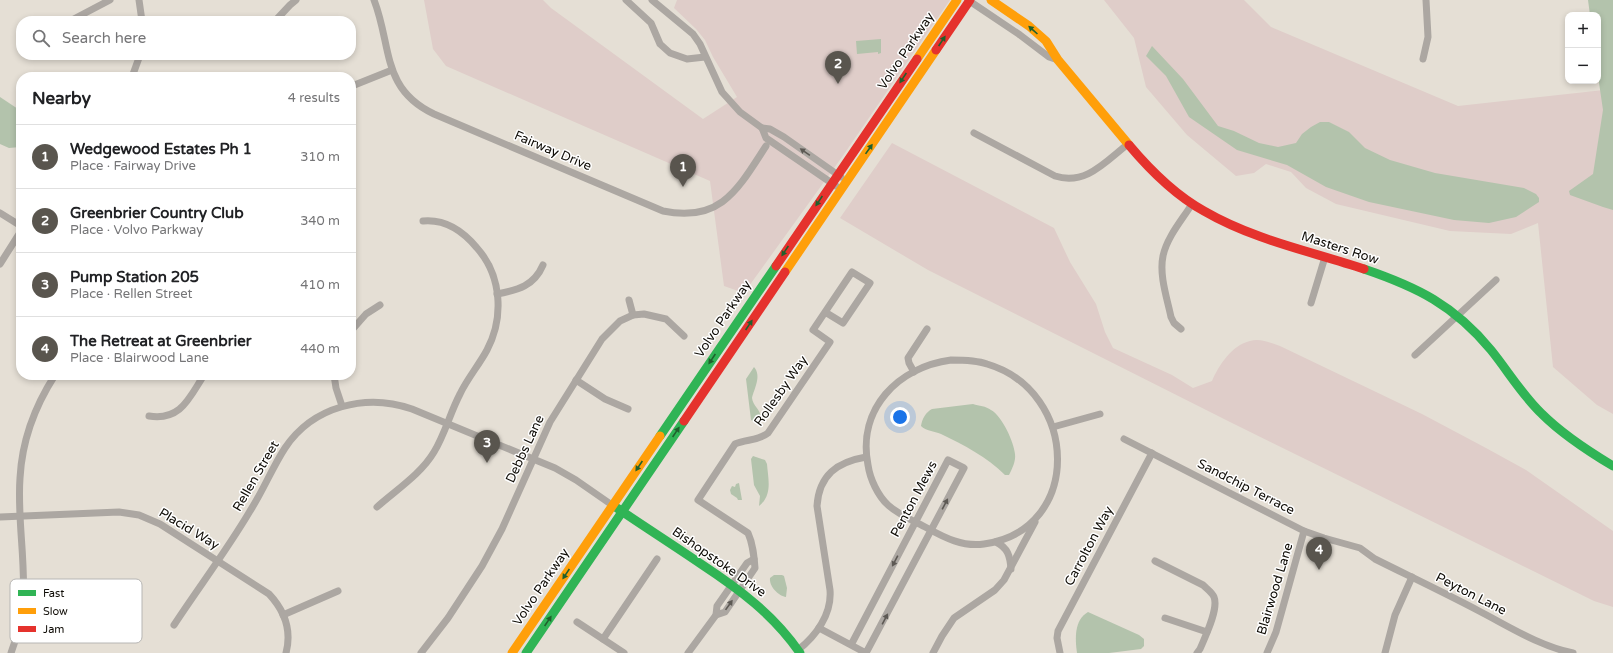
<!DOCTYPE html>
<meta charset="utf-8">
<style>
:root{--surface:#fff;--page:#f6f6f6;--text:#202124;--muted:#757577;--line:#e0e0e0;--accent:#59554e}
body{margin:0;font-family:"Varela Round",sans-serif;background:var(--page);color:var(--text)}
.controls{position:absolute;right:12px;top:12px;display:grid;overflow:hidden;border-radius:8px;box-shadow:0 2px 6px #0003}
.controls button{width:36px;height:36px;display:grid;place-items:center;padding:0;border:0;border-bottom:1px solid var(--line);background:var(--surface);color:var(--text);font:20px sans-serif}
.you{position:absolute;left:900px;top:417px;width:14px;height:14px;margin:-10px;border:3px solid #fff;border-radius:50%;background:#1a73e8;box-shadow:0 0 0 6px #1a73e833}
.badge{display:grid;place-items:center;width:26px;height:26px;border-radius:50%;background:var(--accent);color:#fff;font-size:13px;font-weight:700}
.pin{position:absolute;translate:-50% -33px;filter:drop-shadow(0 1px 2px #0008)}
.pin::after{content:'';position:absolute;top:21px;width:14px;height:12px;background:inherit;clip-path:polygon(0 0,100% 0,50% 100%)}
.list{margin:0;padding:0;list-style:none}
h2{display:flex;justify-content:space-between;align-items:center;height:52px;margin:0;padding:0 16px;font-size:17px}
h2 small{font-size:13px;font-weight:400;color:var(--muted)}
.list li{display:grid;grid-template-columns:26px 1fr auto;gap:12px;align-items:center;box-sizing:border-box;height:64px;padding:0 16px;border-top:1px solid var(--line)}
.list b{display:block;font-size:15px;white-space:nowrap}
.list p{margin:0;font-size:13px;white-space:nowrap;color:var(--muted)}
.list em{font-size:13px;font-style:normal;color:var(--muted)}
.icon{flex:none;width:22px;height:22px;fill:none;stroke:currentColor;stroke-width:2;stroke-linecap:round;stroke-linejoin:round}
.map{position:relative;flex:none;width:1613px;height:653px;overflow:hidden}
.search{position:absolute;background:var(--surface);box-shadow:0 2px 6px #0003;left:16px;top:16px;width:340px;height:44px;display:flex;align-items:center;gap:10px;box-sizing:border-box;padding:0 14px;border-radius:16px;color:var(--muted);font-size:15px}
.panel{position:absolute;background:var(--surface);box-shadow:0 2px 6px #0003;left:16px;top:72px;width:340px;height:308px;border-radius:16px}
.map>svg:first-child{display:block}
</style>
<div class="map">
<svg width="1613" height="653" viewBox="0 0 1613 653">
<rect width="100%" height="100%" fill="#e5dfd5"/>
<!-- green -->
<g fill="#dfcdc9">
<polygon points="424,0 543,0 551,8 703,119 737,97 713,57 705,40 696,29 674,8 677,0 950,0 842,157 744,293 724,286 710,181 446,66 433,49"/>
<polygon points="1104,0 1244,0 1271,27 1458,106 1613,89 1613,414 1597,405 1553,367 1538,223 1511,234 1450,231 1336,204 1306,188 1291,172 1266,164 1254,173 1236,176 1187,135 1146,87 1134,38"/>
<path d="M892 143 1054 228 1070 262 1096 304 1105 332 1113 348 1172 375 1193 388 1212 381C1219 365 1232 345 1250 341 1260 338 1271 343 1280 346L1422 414 1486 448 1526 470 1613 531V607L1594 601 1230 422 928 270 840 218Z"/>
</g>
<!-- water -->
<g fill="#b3c3ac">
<polygon points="1588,0 1613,0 1613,210 1603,207 1570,195 1569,191 1593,174 1603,110 1598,76 1598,15 1590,15"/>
<polygon points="881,39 881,53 878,54 878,52 857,54 856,41"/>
<polygon points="1152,46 1183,79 1218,126 1234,131 1259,143 1278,147 1296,143 1302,134 1311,127 1320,122 1329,122 1349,132 1365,148 1390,160 1435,173 1524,188 1536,194 1539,198 1539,202 1516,217 1489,223 1454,220 1369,202 1326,187 1287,165 1237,150 1189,117 1166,76 1146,56"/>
<polygon points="0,97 21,111 20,147 9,148 0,144"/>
<path d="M754 367C762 376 754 389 752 398 753 406 760 409 761 417L754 422 751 420 746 379Z"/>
<path d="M973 404C979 406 986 406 991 410 1002 416 1014 442 1015 454 1016 461 1012 469 1009 475H1005C987 457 964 445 941 434 934 431 926 431 921 426 922 419 926 412 932 409Z"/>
<path d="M753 456 765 460 767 464C768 478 773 495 759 506L760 496 754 485 751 459Z"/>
<polygon points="739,483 742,500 738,500 737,498 731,494 730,490 732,486 735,487 736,484"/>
<path d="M774 575H782L784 576 787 588 786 597C779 596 769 587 770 578Z"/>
<path d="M1088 612 1139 635 1144 639V646L1141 649 1109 653H1077C1075 639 1074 620 1088 612Z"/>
</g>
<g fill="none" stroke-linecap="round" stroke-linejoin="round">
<!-- street -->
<g stroke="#aca7a2" stroke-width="7">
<polyline points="139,0 142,21"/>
<path d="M374 0C392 46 381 89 434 114L663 211C721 223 738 189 766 146"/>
<polyline points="626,0 651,23 660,44 670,53 687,59 705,57"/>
<polyline points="652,0 693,34 700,44 722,92 740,112 762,128"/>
<polyline points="968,0 1020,35 1049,57 1058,60"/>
<polyline points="70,21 110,0"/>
<polyline points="275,21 290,5 296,0"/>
<polyline points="1423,59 1428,37 1426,0"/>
<polyline points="132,77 140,55"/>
<polyline points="352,86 392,70"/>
<path d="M974 133 1055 176C1086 186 1106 161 1128 144"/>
<polyline points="836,186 766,138 762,128 770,129 784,137 841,177"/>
<polyline points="0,213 21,226"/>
<polyline points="0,264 21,231"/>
<path d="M497 294C518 290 534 286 543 265"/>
<polyline points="629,300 633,315"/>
<polyline points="1311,303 1325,257"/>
<path d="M1181 329 1174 323 1171 317C1167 298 1159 275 1163 256 1167 237 1182 220 1192 204"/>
<polyline points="351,331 366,314 380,305"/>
<polyline points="1415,355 1496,280"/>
<path d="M951 360C963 360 976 360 987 364 1079 391 1084 530 984 544 963 547 945 538 927 528 914 521 899 515 888 505 878 496 870 479 868 465 857 409 898 367 951 360Z"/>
<polyline points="914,372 909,363 908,358 927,329"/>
<polyline points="334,375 336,388 342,406"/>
<polyline points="576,380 605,399 628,409"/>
<path d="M149 416C181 421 189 398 204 375"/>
<polyline points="1053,427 1100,414"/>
<path d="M1124 439 1304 531 1324 538 1360 548 1375 559C1409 576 1445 593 1479 611 1510 627 1539 646 1573 653"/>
<path d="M377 507C396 490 421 474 434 452 445 434 450 413 460 394 467 379 479 365 487 350 504 318 502 276 477 248 463 231 445 219 423 221"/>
<path d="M0 517 119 512 139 515 160 524 269 594C284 610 292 630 286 653"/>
<path d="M996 542C1008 548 1010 556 1011 569"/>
<path d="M1155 561 1203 585C1207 589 1212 592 1214 597 1219 609 1205 637 1200 649L1197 653"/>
<polyline points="22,608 48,610 63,605"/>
<polyline points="283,615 338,591"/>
<path d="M716 615 725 612 755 568C754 556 753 544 748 533L698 500 735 444C746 439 758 441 768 433L830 342 813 330 852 272 870 283 843 323 825 312"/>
<polyline points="1165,618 1207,632"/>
<polyline points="577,622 624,653"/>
<path d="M174 625C199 587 227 550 250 511 263 491 272 468 285 448 313 406 366 393 412 409L555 468 576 480 612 505"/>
<polyline points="819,628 866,653 964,468 948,460 851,645"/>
<polyline points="603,639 657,559"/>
<path d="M798 650C816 636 832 614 830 590L817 506C819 475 837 462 866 457"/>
<path d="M11 653C17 637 21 620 23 603 26 561 17 519 20 478 22 440 35 406 55 375"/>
<polyline points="421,653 448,618 482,566 502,529 550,422 602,339 620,321 633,315 644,314 666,319 684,336"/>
<polyline points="688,653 716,615 717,606 747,563 754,559"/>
<polyline points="933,653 942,636 954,618 995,590 1004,580 1035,522"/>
<polyline points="1060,653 1057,638 1058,631 1152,453"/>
<polyline points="1267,653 1276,632 1304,531"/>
<polyline points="1385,653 1395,615 1412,577"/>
</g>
<!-- fast -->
<g stroke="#30b455" stroke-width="9">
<path d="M1364 269C1417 287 1454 305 1491 350 1508 371 1522 395 1542 414 1563 435 1588 451 1613 466"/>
<polyline points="660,436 776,266"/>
<path d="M617 508C645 527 673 545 701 564 739 589 774 615 800 653"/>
<polyline points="526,653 684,421"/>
</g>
<!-- slow -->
<g stroke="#ff9f0a" stroke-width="9">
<polyline points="991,0 1029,26 1046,41 1058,60 1129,145"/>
<polyline points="917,59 957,0"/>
<polyline points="785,272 936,50"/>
<polyline points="512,653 660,436"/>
</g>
<!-- jam -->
<g stroke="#e5322d" stroke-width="9">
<polyline points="936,50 970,0"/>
<path d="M1129 145C1150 170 1175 195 1204 211 1254 240 1310 251 1364 269"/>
<polyline points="776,266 917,59"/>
<polyline points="684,421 785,272"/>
</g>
</g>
<!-- one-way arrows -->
<defs><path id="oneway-solid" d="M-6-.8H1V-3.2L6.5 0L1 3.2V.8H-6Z"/></defs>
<g fill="#1f602d">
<use href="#oneway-solid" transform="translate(1033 30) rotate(-138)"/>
<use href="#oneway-solid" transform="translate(942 41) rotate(-56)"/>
<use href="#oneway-solid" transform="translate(903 78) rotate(124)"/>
<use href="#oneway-solid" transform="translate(869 149) rotate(-55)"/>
<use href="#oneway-solid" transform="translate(819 201) rotate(124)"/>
<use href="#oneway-solid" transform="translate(785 251) rotate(124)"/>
<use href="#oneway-solid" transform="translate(749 325) rotate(-56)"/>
<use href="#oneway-solid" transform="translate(712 359) rotate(124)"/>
<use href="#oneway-solid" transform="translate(676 432) rotate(-56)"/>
<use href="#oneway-solid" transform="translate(639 466) rotate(124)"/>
<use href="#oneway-solid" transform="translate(566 574) rotate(124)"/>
<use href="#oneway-solid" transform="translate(548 621) rotate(-56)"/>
</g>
<g fill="#5d5954">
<use href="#oneway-solid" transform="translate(805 152) rotate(-145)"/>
<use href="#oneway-solid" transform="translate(945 504) rotate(-62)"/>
<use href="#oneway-solid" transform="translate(895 561) rotate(118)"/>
<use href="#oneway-solid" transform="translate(729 605) rotate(-55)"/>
<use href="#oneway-solid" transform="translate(885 619) rotate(-62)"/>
</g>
<g text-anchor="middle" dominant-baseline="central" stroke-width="3" stroke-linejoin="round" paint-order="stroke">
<!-- street labels -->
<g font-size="13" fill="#0e0b05" stroke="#fff">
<text transform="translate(906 51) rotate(-56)">Volvo Parkway</text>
<text transform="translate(553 151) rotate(23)">Fairway Drive</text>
<text transform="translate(1340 248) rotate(18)">Masters Row</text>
<text transform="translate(723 319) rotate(-56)">Volvo Parkway</text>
<text transform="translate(781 391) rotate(-55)">Rollesby Way</text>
<text transform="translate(525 449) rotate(-65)">Debbs Lane</text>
<text transform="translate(256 476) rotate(-60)">Rellen Street</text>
<text transform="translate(1246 487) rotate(27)">Sandchip Terrace</text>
<text transform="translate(914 499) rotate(-62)">Penton Mews</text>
<text transform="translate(189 529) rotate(31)">Placid Way</text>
<text transform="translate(1089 546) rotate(-62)">Carrolton Way</text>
<text transform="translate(719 562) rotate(35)">Bishopstoke Drive</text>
<text transform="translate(541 587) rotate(-56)">Volvo Parkway</text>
<text transform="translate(1275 589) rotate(-73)">Blairwood Lane</text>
<text transform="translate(1471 594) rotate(27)">Peyton Lane</text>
</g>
</g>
<!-- legend -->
<rect x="10" y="579" width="132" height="64" rx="6" fill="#fff" stroke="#b7b6b4" stroke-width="1"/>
<rect x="18" y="590" width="18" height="6" fill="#30b455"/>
<rect x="18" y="608" width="18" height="6" fill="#ff9f0a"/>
<rect x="18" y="626" width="18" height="6" fill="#e5322d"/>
<g font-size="11" fill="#0e0b05">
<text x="43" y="597">Fast</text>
<text x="43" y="615">Slow</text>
<text x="43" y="633">Jam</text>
</g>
</svg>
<div class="controls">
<button>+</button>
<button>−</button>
</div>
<div class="you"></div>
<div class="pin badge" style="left:683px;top:187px">1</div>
<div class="pin badge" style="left:838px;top:84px">2</div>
<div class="pin badge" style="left:487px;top:463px">3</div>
<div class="pin badge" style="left:1319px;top:570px">4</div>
<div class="search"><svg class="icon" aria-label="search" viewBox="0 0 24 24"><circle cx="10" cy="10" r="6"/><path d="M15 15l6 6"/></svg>Search here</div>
<section class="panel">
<h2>Nearby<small>4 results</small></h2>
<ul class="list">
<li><span class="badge">1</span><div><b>Wedgewood Estates Ph 1</b><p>Place · Fairway Drive</p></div><em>310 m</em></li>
<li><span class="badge">2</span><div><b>Greenbrier Country Club</b><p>Place · Volvo Parkway</p></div><em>340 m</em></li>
<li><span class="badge">3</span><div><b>Pump Station 205</b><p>Place · Rellen Street</p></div><em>410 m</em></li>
<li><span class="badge">4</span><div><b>The Retreat at Greenbrier</b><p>Place · Blairwood Lane</p></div><em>440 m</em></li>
</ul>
</section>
</div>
